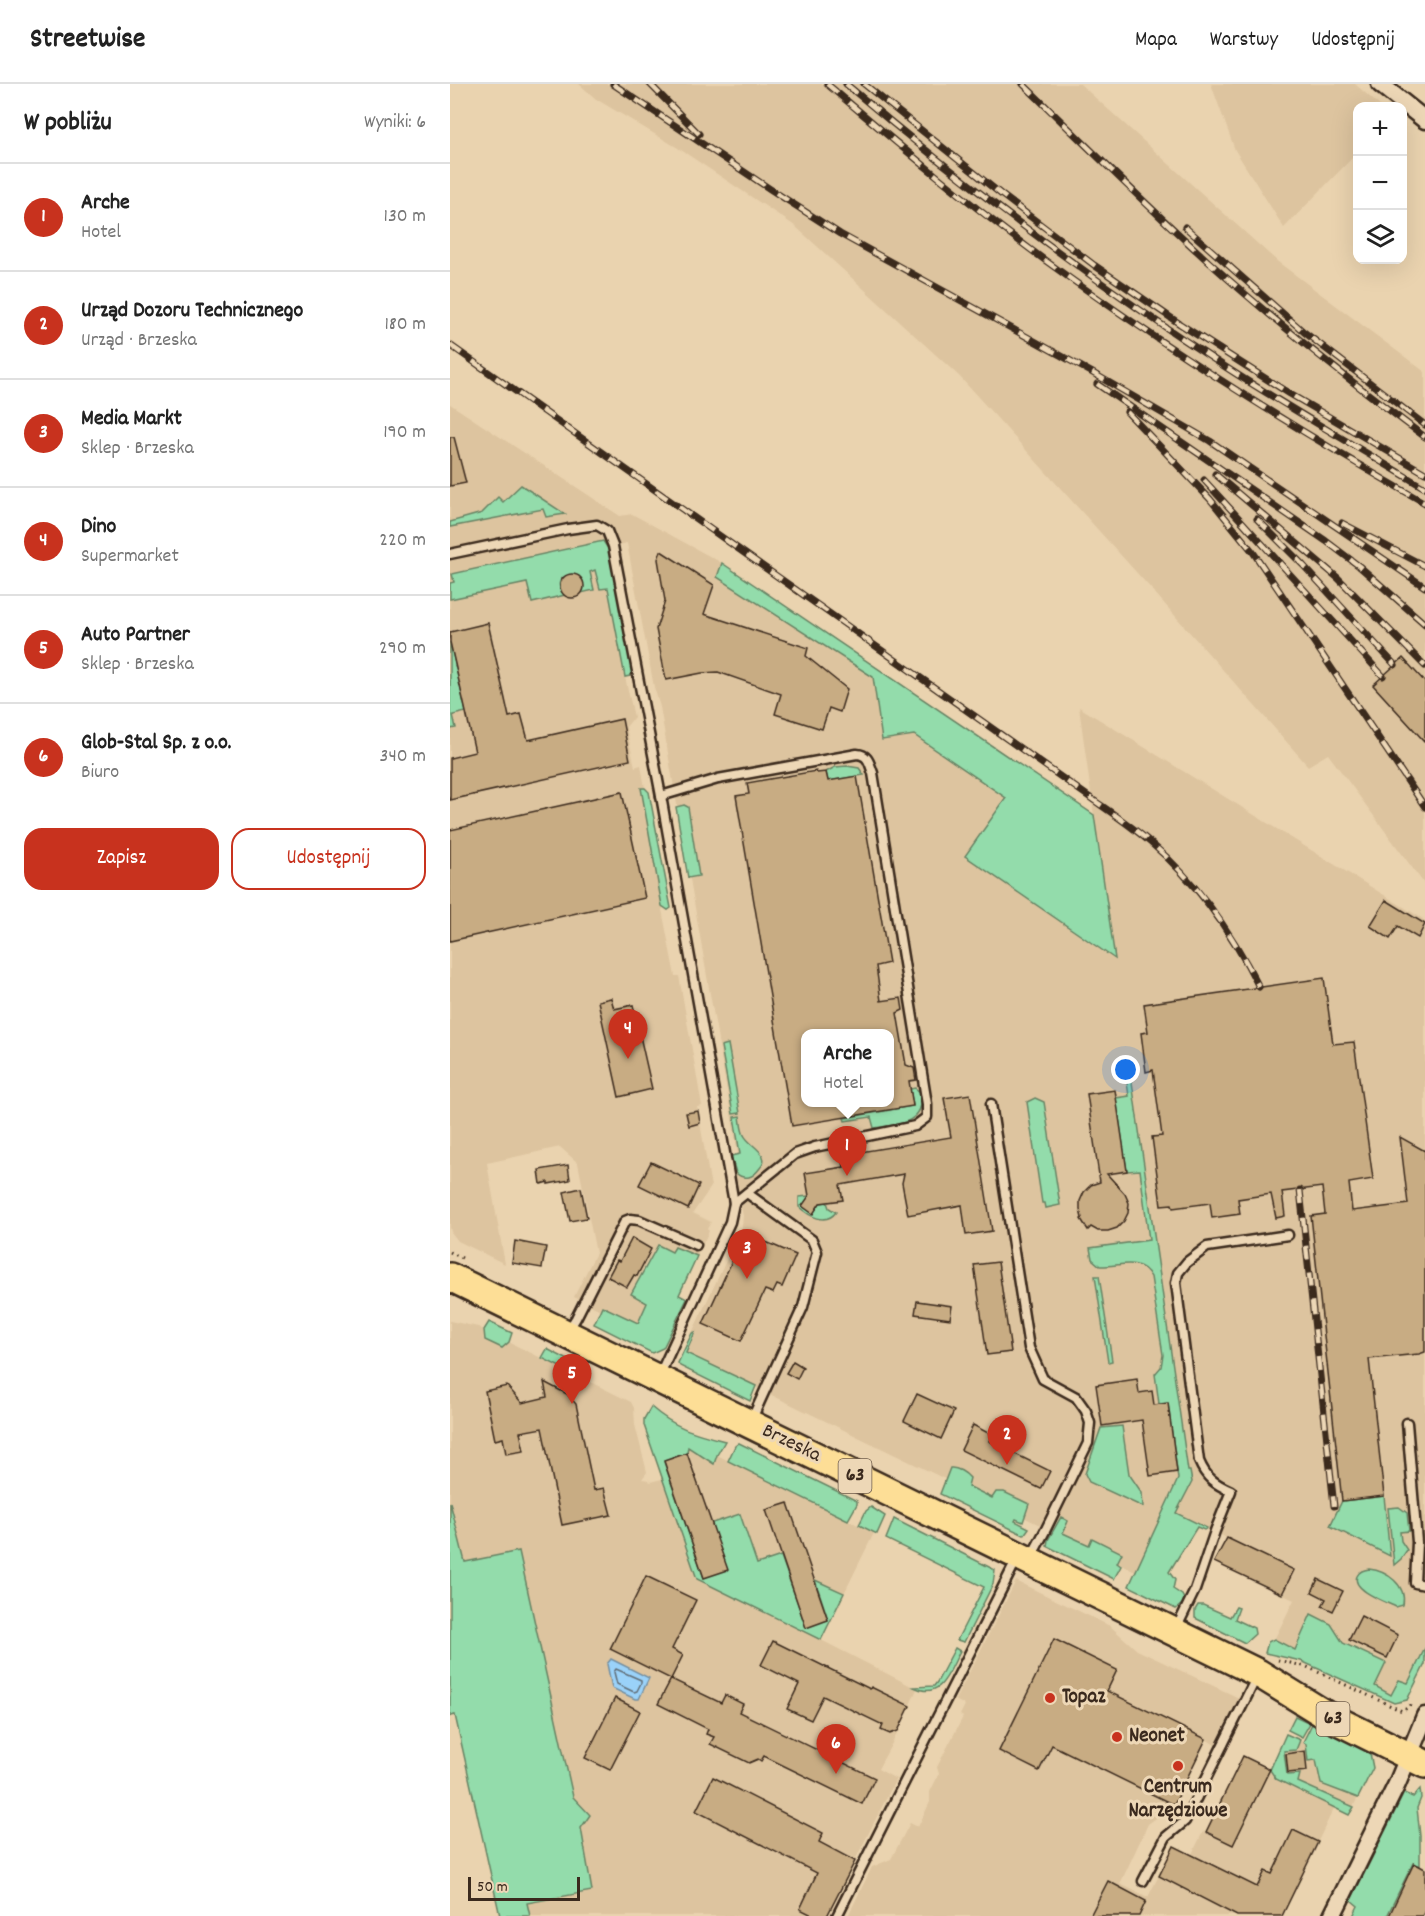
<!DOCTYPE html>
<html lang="pl">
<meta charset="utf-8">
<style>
:root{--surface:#fff;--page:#f2f2f2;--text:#222;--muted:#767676;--line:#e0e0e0;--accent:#c8321e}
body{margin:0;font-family:Dekko,sans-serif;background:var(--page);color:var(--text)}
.controls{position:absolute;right:18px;top:18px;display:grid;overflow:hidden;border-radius:12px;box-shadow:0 6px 24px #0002}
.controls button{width:54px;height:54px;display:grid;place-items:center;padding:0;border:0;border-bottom:2px solid var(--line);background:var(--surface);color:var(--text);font:30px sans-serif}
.scale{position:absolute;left:18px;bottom:15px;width:112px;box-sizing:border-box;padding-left:6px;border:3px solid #3b2a1e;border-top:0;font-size:16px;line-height:21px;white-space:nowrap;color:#3b2a1e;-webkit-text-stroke:4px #edd7b6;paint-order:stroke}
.you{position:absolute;left:676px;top:986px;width:21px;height:21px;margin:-15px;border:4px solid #fff;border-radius:50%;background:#1a73e8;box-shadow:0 0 0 9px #1a73e833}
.badge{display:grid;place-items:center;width:39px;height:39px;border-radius:50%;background:var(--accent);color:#fff;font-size:20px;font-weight:700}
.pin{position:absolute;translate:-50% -50px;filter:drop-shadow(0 2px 3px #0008)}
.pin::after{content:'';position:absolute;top:32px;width:21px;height:18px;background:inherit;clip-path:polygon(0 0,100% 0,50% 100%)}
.popup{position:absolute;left:351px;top:945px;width:93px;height:78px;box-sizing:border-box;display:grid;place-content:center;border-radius:12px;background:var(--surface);filter:drop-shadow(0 2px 4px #0005);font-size:20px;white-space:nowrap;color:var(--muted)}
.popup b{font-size:22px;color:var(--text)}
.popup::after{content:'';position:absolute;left:50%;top:100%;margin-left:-12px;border:12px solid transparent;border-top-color:var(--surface)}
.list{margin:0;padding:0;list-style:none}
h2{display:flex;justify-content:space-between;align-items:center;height:78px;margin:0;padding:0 24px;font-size:26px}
h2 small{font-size:20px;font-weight:400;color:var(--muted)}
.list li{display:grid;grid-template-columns:39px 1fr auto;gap:18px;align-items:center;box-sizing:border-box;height:108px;padding:0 24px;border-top:2px solid var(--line)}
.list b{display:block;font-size:22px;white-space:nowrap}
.list p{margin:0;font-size:20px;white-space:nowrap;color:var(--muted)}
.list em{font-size:20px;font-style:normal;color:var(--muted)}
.actions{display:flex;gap:12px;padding:18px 24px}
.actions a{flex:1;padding:14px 0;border:2px solid var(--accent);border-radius:18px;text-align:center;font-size:21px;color:var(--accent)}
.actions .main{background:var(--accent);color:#fff}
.icon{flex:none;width:33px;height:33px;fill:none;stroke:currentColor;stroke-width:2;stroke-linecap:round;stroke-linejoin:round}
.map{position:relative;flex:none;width:975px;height:1832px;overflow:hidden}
header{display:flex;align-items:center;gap:36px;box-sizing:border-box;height:84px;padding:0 30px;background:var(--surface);border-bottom:2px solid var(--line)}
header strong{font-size:28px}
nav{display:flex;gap:33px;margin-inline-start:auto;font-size:21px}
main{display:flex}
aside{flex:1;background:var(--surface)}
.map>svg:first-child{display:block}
</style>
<header>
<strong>Streetwise</strong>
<nav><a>Mapa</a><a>Warstwy</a><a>Udostępnij</a></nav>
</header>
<main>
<aside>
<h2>W pobliżu<small>Wyniki: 6</small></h2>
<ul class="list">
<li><span class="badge">1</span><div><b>Arche</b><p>Hotel</p></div><em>130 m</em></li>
<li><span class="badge">2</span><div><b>Urząd Dozoru Technicznego</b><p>Urząd · Brzeska</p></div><em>180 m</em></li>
<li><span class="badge">3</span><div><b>Media Markt</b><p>Sklep · Brzeska</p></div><em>190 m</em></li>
<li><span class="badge">4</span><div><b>Dino</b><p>Supermarket</p></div><em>220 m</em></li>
<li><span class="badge">5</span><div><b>Auto Partner</b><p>Sklep · Brzeska</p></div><em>290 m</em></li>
<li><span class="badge">6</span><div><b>Glob-Stal Sp. z o.o.</b><p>Biuro</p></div><em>340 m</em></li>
</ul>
<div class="actions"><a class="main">Zapisz</a><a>Udostępnij</a></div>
</aside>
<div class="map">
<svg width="975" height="1832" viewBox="0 0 975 1832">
<rect width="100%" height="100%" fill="#ead3af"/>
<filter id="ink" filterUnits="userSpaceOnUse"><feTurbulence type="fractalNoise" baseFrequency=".0167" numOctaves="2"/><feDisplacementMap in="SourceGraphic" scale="12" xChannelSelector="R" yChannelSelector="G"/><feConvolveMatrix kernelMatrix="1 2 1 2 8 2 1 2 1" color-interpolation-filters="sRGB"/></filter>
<g filter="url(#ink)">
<!-- built -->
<g fill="#ddc49f" fill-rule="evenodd">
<polygon points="129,0 630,0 828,178 975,288 975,801 878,670 858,682 696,499 509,292 345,142 228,64 146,15"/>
<polygon points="761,0 905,0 930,22 908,22 907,69 834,144 785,66"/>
<path d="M0 320 170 432 182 430 272 479 267 493 423 593 432 655 464 651 556 714 516 772 664 875 629 623 973 835 975 839V1571L951 1619 824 1556 844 1516 764 1478 776 1454 765 1447 746 1440 689 1489 233 1268 292 1143 293 1132 281 1072 288 1070 210 623 204 603 177 459 156 464 177 588 175 593 184 633 176 643 185 683 191 681 215 820 212 826 225 892H229L252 1022 247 1023 248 1027 236 1030 239 1042 250 1039 261 1103 243 1129 261 1138 257 1145 259 1147 208 1254 124 1213 146 1169 128 1079 110 1063 37 1079 55 1180 8 1157 1 1148 0 1143ZM355 950H439V1018H355Z"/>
<polygon points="0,1237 28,1243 181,1318 184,1324 185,1341 197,1388 192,1395 199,1396 200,1398 212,1395 194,1341 267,1371 424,1449 371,1556 467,1605 448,1648 428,1685 446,1695 377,1832 80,1832 77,1819 142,1807 131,1744 140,1731 123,1713 69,1468 15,1478 0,1418"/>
<polygon points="566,1497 660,1542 687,1566 789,1614 765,1661 756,1655 724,1721 698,1740 670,1800 698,1813 724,1762 742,1770 753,1748 757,1747 793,1672 820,1685 836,1650 919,1691 899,1731 884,1724 832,1832 398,1832 422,1783 441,1775 460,1739 468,1743 480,1718 480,1708 489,1690 487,1683 513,1633 510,1631 515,1621 505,1616"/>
</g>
<!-- green -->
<g fill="#93dcab" stroke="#678364" stroke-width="1.5">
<polygon points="71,401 115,430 96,433 93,425 0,443 0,438 32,429 48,413 53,418"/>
<path d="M153 457 161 469 182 588 180 592 175 593 158 504 150 505 145 486 140 488 144 506 131 509C144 480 93 489 115 511L82 519 77 499 0 515V499L4 498 2 490Z"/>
<polygon points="272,479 644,731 665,875 515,772 556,714 464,651 432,656 423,593 267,493"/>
<polygon points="0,558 16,628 3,631 6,644 0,645"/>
<polygon points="397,682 409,684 414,691 378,697 376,688 385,683"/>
<polygon points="191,704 195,704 199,708 221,824 218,826 212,822"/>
<polygon points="234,721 238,723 249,792 238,794 226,723"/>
<polygon points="278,960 290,1029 283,1030 271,962"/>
<path d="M679 977 738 1387H740L742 1398 726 1429 757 1444 754 1446 747 1443 719 1488 725 1496 723 1505 732 1511 734 1515 732 1520 726 1525 679 1502 728 1395 718 1319 709 1320 705 1290 711 1283 713 1271 701 1193C690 1172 669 1183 650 1182L642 1175 640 1164 699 1156 690 1086 677 1087 666 1014 679 1012 674 978Z"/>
<path d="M465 1004 471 1009C476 1040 446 1041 424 1044L421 1033 395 1037 394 1034 463 1022 460 1005Z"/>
<polygon points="585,1014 594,1018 610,1121 596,1124 595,1119 592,1119 577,1018"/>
<path d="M290 1032C291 1038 291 1046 294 1051 299 1062 323 1070 310 1084 307 1088 304 1092 299 1093 294 1094 290 1093 286 1089L281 1072 290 1070 284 1033Z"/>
<path d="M359 1112 363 1129 370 1119 377 1118 379 1124 386 1128C376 1142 359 1132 349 1123V1113Z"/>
<polygon points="208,1161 222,1168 225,1163 247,1172 229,1211 237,1215 213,1264 202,1269 144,1240 152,1222 188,1239 197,1219 181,1210"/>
<polygon points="645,1192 649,1192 662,1277 658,1278"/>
<polygon points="39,1238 62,1249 59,1258 52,1264 35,1256 34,1246"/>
<polygon points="245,1248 236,1269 306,1302 300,1317 230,1282 228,1279 242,1249"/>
<polygon points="97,1265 134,1284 130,1293 92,1274"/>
<path d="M201 1323C225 1344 244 1349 275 1357L267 1371 264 1380 238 1363 237 1369 214 1378 254 1494 262 1439 290 1430 307 1480 331 1472 356 1543 378 1535 365 1496 394 1509 371 1556 247 1495 194 1341V1335Z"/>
<polygon points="672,1342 679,1390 692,1409 693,1423 639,1398 635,1390 651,1344"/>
<polygon points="289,1359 407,1417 407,1420 398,1436 278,1377 285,1362"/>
<path d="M500 1384C507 1383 516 1389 520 1394L518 1402 542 1414 546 1408H554L579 1420 573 1438 566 1435 565 1437 579 1444 574 1451 490 1410Z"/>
<polygon points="934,1412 940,1472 880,1442 892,1417"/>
<polygon points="0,1418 15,1478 69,1467 123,1713 140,1731 131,1744 142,1807 77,1819 80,1832 50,1832 5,1631 0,1632"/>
<polygon points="421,1423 435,1432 427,1450 409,1441 416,1427"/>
<polygon points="949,1423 957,1429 959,1447 950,1448 951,1457 957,1466 951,1475 944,1481 938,1424"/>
<polygon points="611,1433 618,1437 613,1449 639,1461 642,1454 672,1469 667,1479 671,1482 664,1495 597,1462 598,1456"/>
<polygon points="444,1435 545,1486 543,1500 514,1558 507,1556 534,1503 436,1455"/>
<path d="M919 1485C937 1487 957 1501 953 1521L946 1523C936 1518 901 1506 907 1492 909 1487 914 1486 919 1485Z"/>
<polygon points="748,1521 753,1521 780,1533 786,1523 789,1524 785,1535 804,1544 805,1550 795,1559 745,1534 745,1526"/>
<polygon points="861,1530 881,1540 893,1559 936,1579 925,1602 941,1611 949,1596 958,1599 975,1564 975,1580 957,1616 944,1619 851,1577 815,1569 818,1558 824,1555 845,1566"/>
<path d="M505 1564 510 1567C499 1587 492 1617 464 1603L484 1602 487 1598Z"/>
<polygon points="845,1632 860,1639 852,1653 838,1646"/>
<polygon points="862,1640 920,1669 923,1684 908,1714 871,1700 866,1676 858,1677 856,1660 853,1658"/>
<polygon points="836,1650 850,1656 846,1666 834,1667 837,1691 850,1690 848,1698 904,1723 899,1731 826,1695 820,1686"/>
<polygon points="970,1705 971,1714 967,1724 970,1752 970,1782 963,1779 937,1832 903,1832 908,1822 901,1816 954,1709 963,1713"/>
</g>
<!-- water -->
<polygon fill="#9ad2f9" stroke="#748fa1" stroke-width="1.5" points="161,1575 199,1594 189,1615 185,1615 162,1604 157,1580"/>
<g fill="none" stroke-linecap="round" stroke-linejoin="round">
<!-- shore -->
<polygon stroke="#616d76" stroke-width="1.5" points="166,1585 191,1596 191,1599 187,1607 184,1608 167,1600 164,1588"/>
</g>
<!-- building -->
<g fill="#c8ac83" stroke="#3b2a1e" stroke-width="1.5" fill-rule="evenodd">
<polygon points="0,353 4,353 16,399 0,402"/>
<polygon points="211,467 264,501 254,530 358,564 356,572 397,605 390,628 379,624 372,645 325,630 331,610 268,588 252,589 216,596 206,545 215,517 208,475"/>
<circle cx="122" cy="502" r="12"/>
<polygon points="38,539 59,633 71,630 78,656 172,635 180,676 0,716 0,674 25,668 0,558 0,548"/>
<polygon points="953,574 975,598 975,658 923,601"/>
<path d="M366 687 367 689 376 688 378 697 407 692 439 879 426 882 431 917 451 914 453 926 447 929 456 981 464 984 466 996 459 997 463 1022 342 1042 286 712 299 710 297 699ZM355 950H439V1018H355Z"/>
<polygon points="172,708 195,814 0,857 0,746"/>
<polygon points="936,816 975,840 968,854 948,842 940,855 920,842"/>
<polygon points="874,894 883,960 904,958 923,1095 899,1099 902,1127 958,1120 950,1053 975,1067 975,1268 969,1270 919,1275 934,1412 892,1417 861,1132 875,1130 872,1103 832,1108 835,1132 826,1134 821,1110 788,1115 790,1130 762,1134 760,1119 723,1124 722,1120 711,1121 702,1053 712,1052 703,986 696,988 691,949 698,948 694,920"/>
<polygon points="161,914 164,925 183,921 202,1005 169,1013 148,917"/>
<polygon points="665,1006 677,1087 657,1090 675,1110 679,1119 678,1129 674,1137 667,1144 658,1147 648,1147 641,1143 638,1146 631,1135 632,1134 630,1126 630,1117 634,1108 641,1101 650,1098 637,1010"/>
<polygon points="520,1010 542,1147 516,1151 512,1121 458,1131 452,1099 454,1090 390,1101 393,1116 370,1119 363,1130 352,1122 359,1112 355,1089 394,1083 392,1071 501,1053 494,1014"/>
<polygon points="248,1027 250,1039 239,1042 236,1029"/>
<polygon points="201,1078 249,1101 238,1125 189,1101"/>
<polygon points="118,1081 120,1096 98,1100 98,1098 91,1100 89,1086"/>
<polygon points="131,1104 137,1134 120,1137 114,1108"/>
<polygon points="295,1149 346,1171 332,1203 327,1201 323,1209 315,1206 291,1257 253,1240"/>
<polygon points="182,1154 201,1165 187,1192 184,1191 177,1203 158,1193 167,1176 170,1177"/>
<polygon points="65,1157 96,1163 92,1184 62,1179"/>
<polygon points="548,1178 561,1268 537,1271 524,1181"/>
<polygon points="467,1217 502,1222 500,1235 465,1230"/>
<polygon points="343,1277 353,1283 347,1295 336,1289"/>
<polygon points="687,1295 689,1309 702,1307 704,1321 718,1319 727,1388 700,1392 692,1336 652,1342 646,1301"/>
<polygon points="94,1298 117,1310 126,1320 144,1406 154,1404 161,1431 112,1441 92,1344 70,1348 74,1367 56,1370 53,1354 45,1356 35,1307 57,1302 72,1319 97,1313"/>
<polygon points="467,1310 504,1327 491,1355 454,1337"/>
<polygon points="523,1341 542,1351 539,1357 600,1387 591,1405 511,1366"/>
<polygon points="237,1369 278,1486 254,1494 214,1377"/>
<polygon points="338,1419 378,1536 356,1544 316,1426"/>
<polygon points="777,1454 844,1486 832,1510 764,1478"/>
<polygon points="196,1492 246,1516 222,1565 233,1571 221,1595 271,1619 275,1611 293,1620 289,1628 425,1694 412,1720 314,1672 311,1677 308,1675 299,1679 260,1660 264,1653 256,1650 258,1645 208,1620 221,1595 160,1565"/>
<polygon points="868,1495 893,1507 883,1527 872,1522 876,1515 862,1508"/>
<polygon points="911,1532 948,1551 937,1574 899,1556"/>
<polygon points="604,1555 667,1586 657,1607 756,1655 724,1721 602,1661 589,1687 549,1667"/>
<polygon points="323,1557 420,1605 421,1603 460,1622 448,1647 440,1650 431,1646 433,1641 373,1612 361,1636 337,1625 349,1600 311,1581"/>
<polygon points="165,1614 190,1627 160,1686 135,1674"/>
<polygon points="855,1667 857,1687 838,1689 836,1670"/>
<polygon points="793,1672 820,1685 783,1761 756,1748"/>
<polygon points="263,1693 373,1749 369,1758 405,1777 377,1832 364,1832 350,1825 367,1789 246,1727"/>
<polygon points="843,1746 868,1758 832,1832 787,1832 709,1792 724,1762 807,1803 815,1787 822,1790"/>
<polygon points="964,1779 975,1785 975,1827 972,1832 939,1832"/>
<polygon points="658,1797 696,1817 689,1832 640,1832"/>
</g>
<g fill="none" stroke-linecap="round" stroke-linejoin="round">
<!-- lane casing -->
<g stroke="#3b2a1e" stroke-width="13">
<g id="lane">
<polyline points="0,470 118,445 147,441 157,447 163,462 211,712 284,1119 280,1138 209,1292"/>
<path d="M211 712 268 695 407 670C419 671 419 679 423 689L477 1020V1033L465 1042 365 1063 345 1070 284 1119"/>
<polyline points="541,1020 579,1264 593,1295 626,1313 636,1327 640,1339 638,1359 596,1445 580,1475"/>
<polyline points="297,1109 362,1156 367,1168 353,1223 301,1337"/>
<polyline points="118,1247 126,1234 175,1137 180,1135 189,1136 246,1161"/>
<polyline points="957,1339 967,1458 965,1499 975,1501"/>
<path d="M726 1545 745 1506 765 1447 781 1407C765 1400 756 1394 749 1377L726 1199 728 1189 737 1178 757 1163 838 1151"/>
<polyline points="693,1797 716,1753 735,1737 807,1592"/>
<polyline points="387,1832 567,1475"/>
</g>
</g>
<!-- street casing -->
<g stroke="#3b2a1e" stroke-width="21">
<g id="street">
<polyline points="930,0 975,36"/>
<polyline points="882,1832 947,1700 975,1632"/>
</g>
</g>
<!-- primary casing -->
<g stroke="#3b2a1e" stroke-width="32">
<polyline id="primary" points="0,1193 808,1589 876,1631 975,1680"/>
</g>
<!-- path -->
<g stroke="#3b2a1e" stroke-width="3" stroke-dasharray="1.5 4.5" stroke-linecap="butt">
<polyline points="0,1168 12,1174"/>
<polyline points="828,1576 857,1583 952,1627 959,1623 961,1618"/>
</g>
<!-- lane -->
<use href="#lane" stroke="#edd7b6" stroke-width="8"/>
<!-- street -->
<use href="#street" stroke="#edd7b6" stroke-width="16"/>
<!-- primary -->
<use href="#primary" stroke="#fdde96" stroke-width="27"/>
<!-- rail casing -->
<g stroke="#3b2a1e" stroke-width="7">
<g id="rail">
<polyline points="163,0 320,105 390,150 641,288 760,357 975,503"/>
<polyline points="200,0 249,50"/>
<path d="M377 0C449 61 520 121 596 177 717 265 845 345 975 419"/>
<path d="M396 0C517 103 644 198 777 284 842 326 909 364 975 404"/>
<polyline points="414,0 552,111 644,181 730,240 840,310 975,389"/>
<path d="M573 0C635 60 696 121 760 179 829 241 901 298 975 353"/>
<polyline points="735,143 854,248 975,341"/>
<path d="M0 261 642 715C662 729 683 743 701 759 748 799 782 849 809 903"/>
<polyline points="647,300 876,457 909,482 975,540"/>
<polyline points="677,328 760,415 803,468 975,723"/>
<polyline points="765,390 888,494 975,582"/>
<polyline points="754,396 933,592"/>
<polyline points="807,435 853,481 945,581"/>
<polyline points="892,439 975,482"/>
<polyline points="850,1106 884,1422"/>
</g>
</g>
<!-- rail -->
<use href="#rail" stroke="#edd7b6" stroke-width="4.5" stroke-dasharray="14" stroke-linecap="butt"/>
</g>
</g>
<!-- markers -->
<g fill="#c8321e" stroke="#edd7b6" stroke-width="2">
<circle cx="600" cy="1614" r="6"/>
<circle cx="667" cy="1653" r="6"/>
<circle cx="728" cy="1682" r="6"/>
</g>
<g text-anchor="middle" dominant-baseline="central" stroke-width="6" stroke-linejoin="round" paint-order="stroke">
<!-- shield labels -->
<g fill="#edd7b6" stroke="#705e4c" stroke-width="1.5">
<rect x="388.5" y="1375" width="33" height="34" rx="4.5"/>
<rect x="866.5" y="1618" width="33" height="34" rx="4.5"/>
</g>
<g font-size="20" font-weight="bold" fill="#3b2a1e">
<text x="405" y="1392">63</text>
<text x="883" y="1635">63</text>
</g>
<!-- street labels -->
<g font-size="21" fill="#3b2a1e" stroke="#edd7b6">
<text transform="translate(341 1360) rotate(26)">Brzeska</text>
</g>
<!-- poi labels -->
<g font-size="21" font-weight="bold" fill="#3b2a1e" stroke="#edd7b6" text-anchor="start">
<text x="612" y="1614">Topaz</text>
<text x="679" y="1653">Neonet</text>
<text x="728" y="1704" text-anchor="middle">Centrum<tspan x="728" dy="24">Narzędziowe</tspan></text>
</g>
</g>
</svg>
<div class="controls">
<button>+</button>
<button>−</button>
<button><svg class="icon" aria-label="layers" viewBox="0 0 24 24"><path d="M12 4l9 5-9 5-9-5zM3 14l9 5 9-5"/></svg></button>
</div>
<div class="scale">50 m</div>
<div class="you"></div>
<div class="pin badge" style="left:397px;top:1092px">1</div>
<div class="popup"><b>Arche</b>Hotel</div>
<div class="pin badge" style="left:557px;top:1381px">2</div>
<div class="pin badge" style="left:297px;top:1195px">3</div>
<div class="pin badge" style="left:178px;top:975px">4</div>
<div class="pin badge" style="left:122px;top:1320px">5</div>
<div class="pin badge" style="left:386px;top:1690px">6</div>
</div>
</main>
